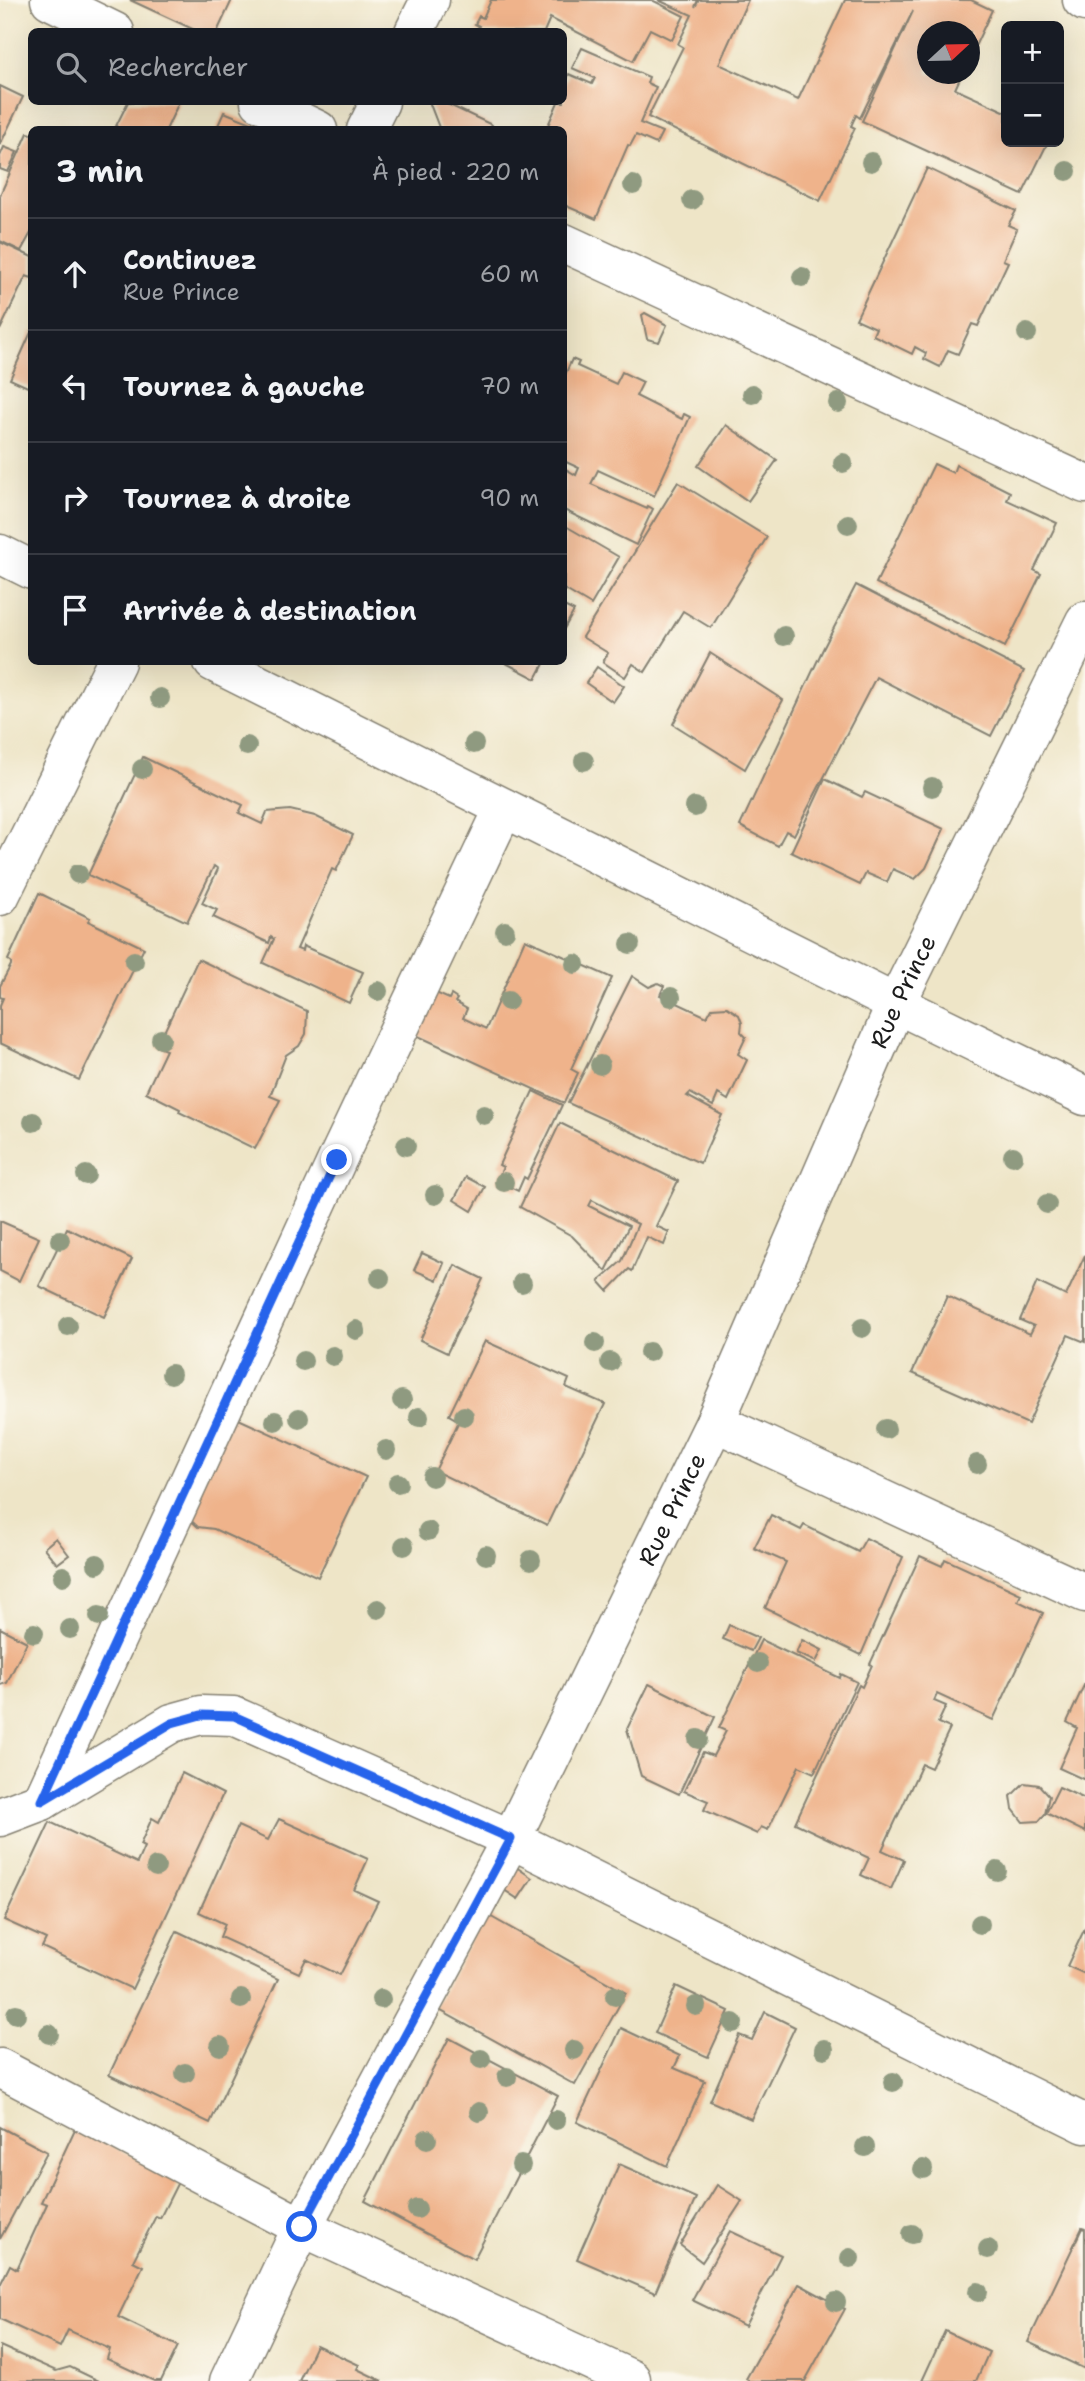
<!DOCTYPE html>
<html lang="fr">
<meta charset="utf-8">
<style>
:root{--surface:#171b24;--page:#242831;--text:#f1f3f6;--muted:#9ea1a6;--line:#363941}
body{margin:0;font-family:"Shantell Sans",sans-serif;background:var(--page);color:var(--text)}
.controls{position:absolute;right:21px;top:21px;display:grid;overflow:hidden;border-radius:10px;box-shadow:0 7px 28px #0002}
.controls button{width:63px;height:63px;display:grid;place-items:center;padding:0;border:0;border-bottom:2px solid var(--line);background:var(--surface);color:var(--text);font:35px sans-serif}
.compass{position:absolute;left:917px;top:21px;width:63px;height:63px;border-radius:50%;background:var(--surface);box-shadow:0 7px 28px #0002;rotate:68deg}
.stop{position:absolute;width:21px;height:21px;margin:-16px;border:5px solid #2563eb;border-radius:50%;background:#fff}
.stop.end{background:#2563eb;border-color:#fff;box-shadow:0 2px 7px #0008}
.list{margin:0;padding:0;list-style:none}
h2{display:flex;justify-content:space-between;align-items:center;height:91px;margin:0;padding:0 28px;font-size:30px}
h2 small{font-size:23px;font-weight:400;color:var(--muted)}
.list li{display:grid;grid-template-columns:46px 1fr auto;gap:21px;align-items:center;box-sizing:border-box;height:112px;padding:0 28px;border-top:2px solid var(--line)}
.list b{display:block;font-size:26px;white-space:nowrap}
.list p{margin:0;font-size:23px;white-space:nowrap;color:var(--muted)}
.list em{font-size:23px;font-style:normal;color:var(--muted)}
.icon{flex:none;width:38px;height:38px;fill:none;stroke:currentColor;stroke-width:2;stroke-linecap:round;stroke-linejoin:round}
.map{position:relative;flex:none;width:1085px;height:2381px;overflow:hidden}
.search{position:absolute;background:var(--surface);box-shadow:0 7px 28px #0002;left:28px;top:28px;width:539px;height:77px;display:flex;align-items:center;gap:18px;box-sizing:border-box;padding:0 24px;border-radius:10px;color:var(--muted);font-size:26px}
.panel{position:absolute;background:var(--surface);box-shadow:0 7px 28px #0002;left:28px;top:126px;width:539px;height:539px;border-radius:10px}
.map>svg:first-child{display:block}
</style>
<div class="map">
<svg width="1085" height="2381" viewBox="0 0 1085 2381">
<rect width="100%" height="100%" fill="#fbf7ec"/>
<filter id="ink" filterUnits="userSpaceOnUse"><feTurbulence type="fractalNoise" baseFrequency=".0143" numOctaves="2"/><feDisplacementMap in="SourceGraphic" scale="14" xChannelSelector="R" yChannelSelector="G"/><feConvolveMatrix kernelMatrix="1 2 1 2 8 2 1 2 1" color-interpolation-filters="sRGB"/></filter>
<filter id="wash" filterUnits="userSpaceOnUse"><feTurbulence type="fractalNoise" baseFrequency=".00686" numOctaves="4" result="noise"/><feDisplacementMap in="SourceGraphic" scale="28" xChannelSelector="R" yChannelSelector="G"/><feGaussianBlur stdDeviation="1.57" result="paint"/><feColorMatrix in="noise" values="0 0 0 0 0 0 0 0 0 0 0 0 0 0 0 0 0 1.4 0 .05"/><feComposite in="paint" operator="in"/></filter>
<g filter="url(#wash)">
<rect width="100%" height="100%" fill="#eee5c7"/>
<g id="blocks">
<!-- building -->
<g fill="#efb38b">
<polygon points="130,0 232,0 217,32 199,32"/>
<polygon points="491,0 652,0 684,16 672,40 650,29 633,61 550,18 544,32 476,32 479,26 475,24 479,16 483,18"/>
<polygon points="658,0 698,0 695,7 699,0 748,0 719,64 798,100 845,0 971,0 992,10 970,57 970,32 928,32 928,74 962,74 955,89 1006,112 1006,142 1048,142 1022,195 862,121 913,11 860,118 856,115 851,126 855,128 820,201 648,117 683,47 678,44 692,15"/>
<polygon points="582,48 649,77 647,83 656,87 640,123 662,132 656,144 636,135 630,146 628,145 596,219 564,205 564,130 546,130 558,102 564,102 564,88 569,74 592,84 595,78 572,68"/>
<polygon points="0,86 23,97 0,145"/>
<polygon points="128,102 179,102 166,130 114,130"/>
<polygon points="431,102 443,102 492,125 490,130 440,130 430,104"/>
<polygon points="224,112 259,126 257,130 216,130"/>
<polygon points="28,133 32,134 32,231 21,251 0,241 0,195"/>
<polygon points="4,147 17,152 8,172 0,169 0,156"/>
<polygon points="927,168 1016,211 1008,225 1017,229 1003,260 1008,262 978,326 972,324 958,354 948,350 940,367 924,359 926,353 915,347 912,354 873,335 876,328 856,319"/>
<polygon points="0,242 32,257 32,278 26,276 0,330"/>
<polygon points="645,313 667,325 659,342 647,339 642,315"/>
<polygon points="32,330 32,389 10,379"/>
<polygon points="572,359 579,362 577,366 616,384 622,372 643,382 636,396 682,419 684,414 690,417 654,496 598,470 591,484 647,509 648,506 653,509 636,545 564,510 564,468 576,475 579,468 564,461 564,377"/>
<polygon points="726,425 777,460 748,501 698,466"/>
<polygon points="934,464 953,473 956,465 1010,492 1007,500 1057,523 1034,570 1041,574 1005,647 876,583"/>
<polygon points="678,482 767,537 711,628 683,611 645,672 633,664 625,677 603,662 608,653 582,637"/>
<polygon points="564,525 619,557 591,605 564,589"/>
<polygon points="856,585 1024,671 991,736 876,677 794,835 786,831 778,846 740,826 823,649"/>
<polygon points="564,606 574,611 564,629"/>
<polygon points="710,653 783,700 745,769 673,724"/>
<polygon points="504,662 545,662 536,679"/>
<polygon points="597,667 624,686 613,702 586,683"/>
<polygon points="143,757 243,805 239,813 262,824 267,812 290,810 315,816 353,835 336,871 332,869 297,949 302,951 303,946 363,972 349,1003 263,963 274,939 271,937 269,943 213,917 217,910 202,903 218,869 214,866 187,922 88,875"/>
<polygon points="825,779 862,797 865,792 944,829 926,868 915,879 893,869 887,882 866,873 860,885 791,852"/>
<polygon points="39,893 90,918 88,921 144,948 79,1080 0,1043 0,1005 3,998 0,997 0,986 11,965 11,962 8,960"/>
<polygon points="525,939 612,978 571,1069 578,1073 564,1103 405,1030 425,988 449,999 451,995 457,999 455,1002 467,1009 463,1018 486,1029"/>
<polygon points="198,959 307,1011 306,1034 299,1046 286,1055 270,1096 280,1100 255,1149 179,1112 180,1109 146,1092 166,1050 157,1047"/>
<polygon points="632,976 649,987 658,983 664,986 660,995 707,1017 712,1008 727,1007 739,1015 742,1023 741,1032 746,1037 738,1054 747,1060 728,1100 718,1094 713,1106 690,1093 687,1096 722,1115 700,1163 568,1103"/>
<polygon points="533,1091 562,1105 527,1179 524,1177 518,1191 497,1181 503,1167 499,1165"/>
<polygon points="560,1123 678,1181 656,1226 669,1232 664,1245 647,1237 632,1271 629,1269 608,1291 599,1281 622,1261 638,1224 592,1200 589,1206 629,1226 606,1271 572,1236 520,1207"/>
<polygon points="466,1177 485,1187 472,1211 454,1200"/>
<polygon points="0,1221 39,1238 19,1281 0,1271"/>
<polygon points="67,1228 132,1259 104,1317 39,1286"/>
<polygon points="422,1253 444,1263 437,1280 414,1270"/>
<polygon points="1085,1255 1085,1342 1068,1335 1028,1424 912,1373 947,1296 1030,1334 1034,1326 1020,1320 1037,1282 1066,1296"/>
<polygon points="455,1265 483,1279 447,1353 420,1340"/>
<polygon points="485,1341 569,1379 566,1387 605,1404 547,1525 435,1471 459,1421 449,1415"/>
<polygon points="232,1416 366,1477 318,1577 214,1529 198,1527 186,1516"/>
<polygon points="771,1515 801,1530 804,1525 858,1552 866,1538 903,1557 861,1655 765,1608 786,1562 754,1548"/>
<polygon points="56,1538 69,1555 57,1564 44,1548"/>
<polygon points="920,1556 942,1566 945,1559 1021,1594 1018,1601 1043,1613 993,1720 937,1694 934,1701 946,1706 938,1723 950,1728 931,1768 922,1764 882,1850 904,1860 891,1889 861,1875 869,1858 795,1823 859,1685 862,1687 872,1665 870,1664"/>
<polygon points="729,1625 758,1638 751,1651 723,1639"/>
<polygon points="0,1628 27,1642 7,1683 0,1685"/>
<polygon points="761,1640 840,1678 841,1674 857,1682 814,1773 799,1766 768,1830 761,1827 757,1834 704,1810 708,1801 684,1791 703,1752 713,1756 726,1731 719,1728"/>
<polygon points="802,1640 822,1650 816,1662 796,1653"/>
<polygon points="1085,1683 1085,1780 1059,1768 1077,1728 1067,1722"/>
<polygon points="649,1684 715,1717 679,1794 641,1776 627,1729"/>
<polygon points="182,1773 223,1794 132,1989 42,1947 46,1939 4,1920 50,1822 137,1863 144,1847 140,1845 152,1818 159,1822"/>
<polygon points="1024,1783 1039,1785 1049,1796 1045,1814 1039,1821 1023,1822 1013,1809 1011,1796"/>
<polygon points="1059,1787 1085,1799 1085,1832 1046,1813"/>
<polygon points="279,1819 368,1859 354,1890 378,1901 340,1975 306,1959 299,1973 220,1937 225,1924 199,1912 238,1826 268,1840"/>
<polygon points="509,1862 532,1878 518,1899 495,1884"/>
<polygon points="486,1914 626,1993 575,2085 434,2007"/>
<polygon points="1085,1928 1085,1974 1067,1966"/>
<polygon points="177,1931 278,1979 210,2123 109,2075"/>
<polygon points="676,1986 729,2011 708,2057 655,2033"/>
<polygon points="765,2012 795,2027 751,2119 710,2101 739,2035 752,2040"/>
<polygon points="621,2028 680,2056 674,2068 705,2081 667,2166 577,2122"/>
<polygon points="449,2038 558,2096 474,2259 365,2201"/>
<polygon points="0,2127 47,2152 0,2239"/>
<polygon points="75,2129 180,2178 160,2218 156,2216 133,2261 143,2266 118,2317 178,2346 161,2381 154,2381 107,2359 110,2349 68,2330 60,2347 0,2319 0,2285 10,2265 17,2269 47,2204 41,2202"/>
<polygon points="619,2164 696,2198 655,2293 577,2259"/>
<polygon points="717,2185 742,2201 702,2262 680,2245"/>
<polygon points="1082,2228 1085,2229 1085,2369 1028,2342"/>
<polygon points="730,2231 781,2255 745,2326 692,2300"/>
<polygon points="799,2284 845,2309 805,2381 749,2381 746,2379"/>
<polygon points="945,2331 989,2352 976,2381 922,2381"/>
<polygon points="316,2345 359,2365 357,2369 382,2381 299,2381"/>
<polygon points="0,2346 56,2371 70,2367 99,2381 0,2381"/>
</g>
</g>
</g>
<g filter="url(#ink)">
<use href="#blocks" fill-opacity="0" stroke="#858072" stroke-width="2"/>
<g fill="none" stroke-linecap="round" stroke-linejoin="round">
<!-- minor casing -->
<g stroke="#858072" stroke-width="41">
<g id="minor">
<polyline points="50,0 115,32"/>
<polyline points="1082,0 1085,2"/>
<polyline points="414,32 430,0"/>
<polyline points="260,102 318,130"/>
<polyline points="366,130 380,102"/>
<polyline points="564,243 1085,484"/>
<polyline points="0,554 32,570"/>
<polyline points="213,662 896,1004 1085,1096"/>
<polyline points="0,896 116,662"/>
<polyline points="715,1422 1085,1593"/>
<polyline points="42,1801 337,1160 504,808"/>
<polyline points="0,2068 302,2227 631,2379 630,2381"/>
<path id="s1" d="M229 2381 302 2227 511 1839 715 1422 896 1004 1085 621"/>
</g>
</g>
<!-- tertiary casing -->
<g stroke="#858072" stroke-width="41">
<polyline id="tertiary" points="0,1817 42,1801 172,1723 201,1715 234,1716 511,1839 1085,2124"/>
</g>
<!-- minor -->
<use href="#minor" stroke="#fff" stroke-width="38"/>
<!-- tertiary -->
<use href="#tertiary" stroke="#fff" stroke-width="38"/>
</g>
<!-- trees -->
<g fill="#8f9a80">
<circle cx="871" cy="162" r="10"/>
<circle cx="1067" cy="171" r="10"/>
<circle cx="633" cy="185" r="10"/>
<circle cx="692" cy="200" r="10"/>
<circle cx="802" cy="277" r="10"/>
<circle cx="1027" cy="333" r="10"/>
<circle cx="752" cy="394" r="10"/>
<circle cx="838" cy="403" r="10"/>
<circle cx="843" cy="463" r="10"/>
<circle cx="848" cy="524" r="10"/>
<circle cx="784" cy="636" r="10"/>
<circle cx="160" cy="698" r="10"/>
<circle cx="474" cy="744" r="10"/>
<circle cx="247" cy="746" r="10"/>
<circle cx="584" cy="761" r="10"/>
<circle cx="142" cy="769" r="10"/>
<circle cx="932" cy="787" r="10"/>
<circle cx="695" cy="807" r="10"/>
<circle cx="78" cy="874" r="10"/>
<circle cx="505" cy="931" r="10"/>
<circle cx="630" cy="944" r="10"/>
<circle cx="134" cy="961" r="10"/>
<circle cx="575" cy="964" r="10"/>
<circle cx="378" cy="991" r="10"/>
<circle cx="671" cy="997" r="10"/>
<circle cx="508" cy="1001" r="10"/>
<circle cx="161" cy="1039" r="10"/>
<circle cx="600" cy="1065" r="10"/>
<circle cx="484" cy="1115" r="10"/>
<circle cx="33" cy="1122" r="10"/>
<circle cx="406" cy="1146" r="10"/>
<circle cx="1013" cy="1156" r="10"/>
<circle cx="86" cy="1175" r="10"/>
<circle cx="504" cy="1182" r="10"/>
<circle cx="435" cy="1195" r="10"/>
<circle cx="1047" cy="1204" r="10"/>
<circle cx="60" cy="1240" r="10"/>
<circle cx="380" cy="1278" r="10"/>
<circle cx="522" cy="1283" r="10"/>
<circle cx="68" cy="1326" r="10"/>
<circle cx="862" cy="1328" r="10"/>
<circle cx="356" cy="1330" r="10"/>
<circle cx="595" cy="1343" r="10"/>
<circle cx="649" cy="1352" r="10"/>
<circle cx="333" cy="1356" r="10"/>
<circle cx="303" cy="1361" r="10"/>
<circle cx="610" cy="1362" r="10"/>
<circle cx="171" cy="1374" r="10"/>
<circle cx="402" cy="1400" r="10"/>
<circle cx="464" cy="1416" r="10"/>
<circle cx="419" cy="1417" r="10"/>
<circle cx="299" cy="1418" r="10"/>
<circle cx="275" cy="1421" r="10"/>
<circle cx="886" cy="1429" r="10"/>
<circle cx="386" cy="1450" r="10"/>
<circle cx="977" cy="1464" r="10"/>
<circle cx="432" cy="1477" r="10"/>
<circle cx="398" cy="1483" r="10"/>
<circle cx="428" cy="1531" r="10"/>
<circle cx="404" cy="1546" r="10"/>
<circle cx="486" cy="1555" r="10"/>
<circle cx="531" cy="1560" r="10"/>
<circle cx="97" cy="1564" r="10"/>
<circle cx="63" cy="1576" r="10"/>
<circle cx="378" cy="1609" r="10"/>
<circle cx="99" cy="1616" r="10"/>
<circle cx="70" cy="1629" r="10"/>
<circle cx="34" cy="1633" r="10"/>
<circle cx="758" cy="1663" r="10"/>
<circle cx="698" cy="1739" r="10"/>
<circle cx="156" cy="1867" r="10"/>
<circle cx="997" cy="1871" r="10"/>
<circle cx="980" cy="1924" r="10"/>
<circle cx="615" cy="1996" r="10"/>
<circle cx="241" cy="1999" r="10"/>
<circle cx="381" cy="1999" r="10"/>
<circle cx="696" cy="2006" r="10"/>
<circle cx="16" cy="2014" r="10"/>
<circle cx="733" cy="2023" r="10"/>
<circle cx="49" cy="2034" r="10"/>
<circle cx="220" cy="2046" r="10"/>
<circle cx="824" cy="2049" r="10"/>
<circle cx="574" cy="2050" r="10"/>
<circle cx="481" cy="2059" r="10"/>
<circle cx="185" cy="2073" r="10"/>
<circle cx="507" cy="2077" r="10"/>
<circle cx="893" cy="2082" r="10"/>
<circle cx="479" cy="2112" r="10"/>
<circle cx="556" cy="2120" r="10"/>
<circle cx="427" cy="2139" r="10"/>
<circle cx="865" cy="2147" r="10"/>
<circle cx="521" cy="2165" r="10"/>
<circle cx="923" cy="2169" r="10"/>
<circle cx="417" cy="2209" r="10"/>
<circle cx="912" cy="2234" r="10"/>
<circle cx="988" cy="2249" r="10"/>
<circle cx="850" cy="2258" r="10"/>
<circle cx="978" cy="2292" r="10"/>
<circle cx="836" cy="2302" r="10"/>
</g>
</g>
<g fill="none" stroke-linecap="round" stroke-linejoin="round" filter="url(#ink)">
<!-- route -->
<polyline stroke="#2563eb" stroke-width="9" points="302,2227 511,1839 234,1716 201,1715 172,1723 42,1801 337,1160"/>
</g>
<g text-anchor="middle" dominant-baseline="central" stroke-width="7" stroke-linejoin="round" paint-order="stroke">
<!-- street labels -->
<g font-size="24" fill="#1c1c1c" stroke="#fbf7ec">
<text stroke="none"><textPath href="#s1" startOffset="1545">Rue Prince</textPath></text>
<text stroke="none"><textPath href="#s1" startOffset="978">Rue Prince</textPath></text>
</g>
</g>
</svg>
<div class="controls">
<button>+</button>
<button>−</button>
</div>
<svg class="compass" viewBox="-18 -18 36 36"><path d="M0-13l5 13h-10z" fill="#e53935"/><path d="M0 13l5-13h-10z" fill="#9ea1a6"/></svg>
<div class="stop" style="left:302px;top:2227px"></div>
<div class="stop end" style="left:337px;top:1160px"></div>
<div class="search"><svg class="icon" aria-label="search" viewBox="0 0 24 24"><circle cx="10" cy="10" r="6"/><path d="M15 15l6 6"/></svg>Rechercher</div>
<section class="panel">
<h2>3 min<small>À pied · 220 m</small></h2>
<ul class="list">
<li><svg class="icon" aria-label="ahead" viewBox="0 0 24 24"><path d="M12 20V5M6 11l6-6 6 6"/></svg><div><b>Continuez</b><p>Rue Prince</p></div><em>60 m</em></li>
<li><svg class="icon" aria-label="left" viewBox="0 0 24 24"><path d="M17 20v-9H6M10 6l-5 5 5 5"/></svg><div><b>Tournez à gauche</b></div><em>70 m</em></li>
<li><svg class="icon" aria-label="right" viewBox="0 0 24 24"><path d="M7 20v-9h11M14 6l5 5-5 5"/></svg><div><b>Tournez à droite</b></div><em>90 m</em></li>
<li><svg class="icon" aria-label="arrive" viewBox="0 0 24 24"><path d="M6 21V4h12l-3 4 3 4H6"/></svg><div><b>Arrivée à destination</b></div></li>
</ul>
</section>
</div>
